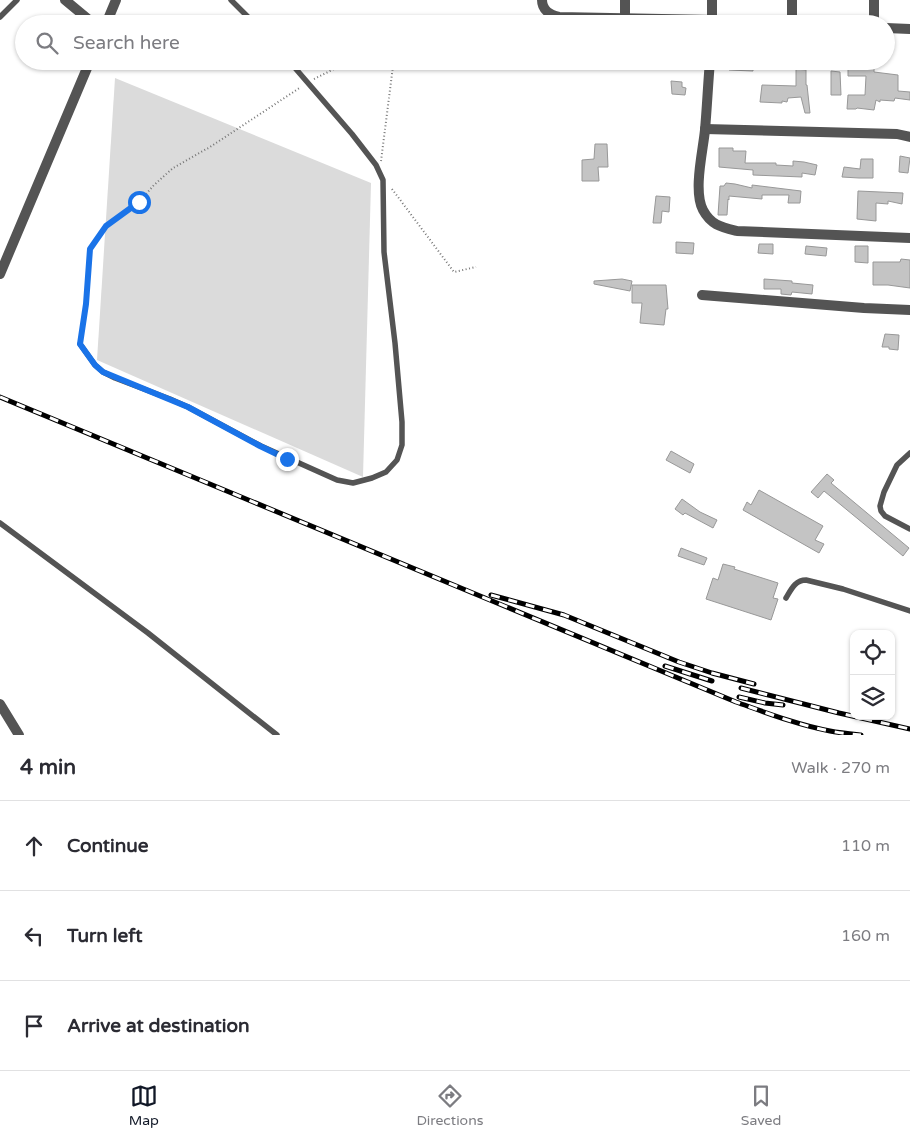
<!DOCTYPE html>
<meta charset="utf-8">
<style>
:root{--surface:#fff;--page:#f2f2f3;--text:#2b2b33;--muted:#7c7c81;--line:#e1e1e2;--accent:#111827}
body{margin:0;font-family:"Varela Round",sans-serif;background:var(--page);color:var(--text)}
.controls{position:absolute;right:15px;bottom:15px;display:grid;overflow:hidden;border-radius:10px;box-shadow:0 1px 4px #0004}
.controls button{width:45px;height:45px;display:grid;place-items:center;padding:0;border:0;border-bottom:1px solid var(--line);background:var(--surface);color:var(--text);font:25px sans-serif}
.stop{position:absolute;width:15px;height:15px;margin:-11px;border:4px solid #1a73e8;border-radius:50%;background:#fff}
.stop.end{background:#1a73e8;border-color:#fff;box-shadow:0 1px 5px #0008}
.list{margin:0;padding:0;list-style:none}
h2{display:flex;justify-content:space-between;align-items:center;height:65px;margin:0;padding:0 20px;font-size:21px}
h2 small{font-size:16px;font-weight:400;color:var(--muted)}
.list li{display:grid;grid-template-columns:32px 1fr auto;gap:15px;align-items:center;box-sizing:border-box;height:90px;padding:0 20px;border-top:1px solid var(--line)}
.list b{display:block;font-size:19px;white-space:nowrap}
.list em{font-size:16px;font-style:normal;color:var(--muted)}
.icon{flex:none;width:28px;height:28px;fill:none;stroke:currentColor;stroke-width:2;stroke-linecap:round;stroke-linejoin:round}
.map{position:relative;flex:none;width:910px;height:735px;overflow:hidden}
.search{position:absolute;background:var(--surface);box-shadow:0 1px 4px #0004;left:15px;right:15px;top:15px;height:55px;display:flex;align-items:center;gap:12px;box-sizing:border-box;padding:0 18px;border-radius:28px;color:var(--muted);font-size:19px}
.sheet{height:335px;background:var(--surface)}
nav{display:flex;justify-content:space-around;align-items:center;box-sizing:border-box;height:70px;border-top:1px solid var(--line);background:var(--surface);font-size:14px;color:var(--muted)}
nav a{display:grid;justify-items:center;gap:2px}
nav .on{color:var(--accent)}
.map>svg:first-child{display:block}
</style>
<div class="map">
<svg width="910" height="735" viewBox="0 0 910 735">
<rect width="100%" height="100%" fill="#fff"/>
<!-- green -->
<polygon fill="#dbdbdb" points="115,78 371,183 363,477 97,360"/>
<!-- building -->
<g fill="#c4c4c4" stroke="#989898">
<polygon points="728,61 753,61 753,71 729,70"/>
<polygon points="848,61 860,61 860,64 874,65 874,72 898,75 898,91 910,92 910,100 895,98 894,101 880,100 880,102 876,100 874,110 857,108 856,109 847,109 848,95 865,95 866,76 848,76"/>
<polygon points="796,69 806,70 806,85 807,85 810,113 805,113 801,97 788,98 787,102 782,101 782,103 760,102 762,85 796,86"/>
<polygon points="831,71 840,72 841,95 831,95"/>
<polygon points="671,81 682,82 682,87 686,88 685,95 672,94"/>
<polygon points="595,144 607,144 608,167 598,167 599,181 582,181 582,160 594,159"/>
<polygon points="719,148 733,148 733,151 746,151 745,163 776,163 776,165 793,166 793,161 804,162 817,165 815,175 802,173 802,177 753,175 753,170 719,167"/>
<polygon points="900,156 910,158 908,173 899,172"/>
<polygon points="861,159 873,159 873,178 859,178 842,177 844,167 860,169"/>
<polygon points="726,183 735,184 752,188 752,185 801,191 800,203 788,203 789,195 762,195 762,199 729,196 729,200 728,199 727,215 718,215 720,186 724,186"/>
<polygon points="858,191 903,193 902,204 888,201 888,204 876,203 876,221 857,219"/>
<polygon points="656,196 670,197 669,212 662,211 661,223 653,223"/>
<polygon points="676,242 694,243 693,254 676,253"/>
<polygon points="759,244 773,244 773,254 758,253"/>
<polygon points="806,246 827,248 826,256 805,254"/>
<polygon points="855,246 868,246 868,263 855,262"/>
<polygon points="901,259 910,260 910,288 888,285 873,285 873,262 900,262"/>
<polygon points="622,279 632,281 630,291 594,284 594,281"/>
<polygon points="764,279 792,281 792,283 813,285 812,294 792,292 791,295 781,294 781,289 764,289"/>
<polygon points="632,285 666,285 668,309 666,309 664,325 640,323 642,303 632,303"/>
<polygon points="885,334 899,335 898,350 889,349 889,347 882,347"/>
<polygon points="671,451 694,464 690,473 666,460"/>
<polygon points="827,474 834,480 831,483 909,548 903,556 824,491 818,498 811,492"/>
<polygon points="759,490 823,526 815,540 824,544 819,553 743,510 747,502 751,505"/>
<polygon points="682,499 700,512 717,520 713,528 685,513 683,515 675,509"/>
<polygon points="681,548 707,558 704,565 678,556"/>
<polygon points="723,564 735,567 734,569 778,583 773,598 778,599 771,620 706,599 713,578 718,580"/>
</g>
<g fill="none" stroke-linecap="round" stroke-linejoin="round">
<!-- path -->
<g stroke="#767676" stroke-width="2" stroke-dasharray="1 2.5" stroke-linecap="butt">
<polyline points="314,79 350,61"/>
<polyline points="381,161 393,66"/>
<polyline points="392,189 454,272 476,267"/>
<polyline points="81,337 86,304 90,249 106,226 139,202 154,185 173,168 210,147 301,87"/>
</g>
<!-- service -->
<g stroke="#545454" stroke-width="5.5">
<polyline points="231,0 255,24"/>
<polyline points="0,17 17,0"/>
<polyline points="80,344 95,365 103,372 115,378 170,399 188,407 261,446 337,480 353,483 372,478 386,472 397,460 402,445 402,422 395,343 384,252 383,180 376,165 352,134 289,61"/>
<polyline points="910,453 897,465 884,492 880,506 881,511 885,516 910,529"/>
<polyline points="0,523 148,633 277,735"/>
<path d="M786 598C791 590 795 580 806 580L843 589 910 611"/>
</g>
<!-- minor -->
<g stroke="#545454" stroke-width="10">
<path d="M542 0C542 10 550 15 559 17L713 20 797 24"/>
<polyline points="625,0 625,18"/>
<polyline points="712,0 712,24"/>
<polyline points="792,0 792,23"/>
<polyline points="874,0 874,24"/>
<polyline points="886,28 910,29"/>
<path d="M710 61C708 84 707 107 705 130 703 151 693 191 703 210 711 225 721 227 737 231L910 238"/>
<polyline points="705,129 897,134 910,137"/>
<polyline points="702,295 864,308 910,310"/>
</g>
<!-- tertiary -->
<g stroke="#545454" stroke-width="10">
<polyline points="65,0 94,24"/>
<polyline points="106,24 116,0"/>
<polyline points="0,274 90,61"/>
<polyline points="0,704 19,735"/>
</g>
<!-- rail casing -->
<g stroke="#000" stroke-width="5">
<g id="rail">
<path d="M0 397 736 702C767 713 798 725 830 731 840 733 851 734 861 735"/>
<polyline points="491,595 564,615 679,662 712,673 754,684"/>
<polyline points="665,666 712,681"/>
<polyline points="741,688 839,713 910,729"/>
<polyline points="739,697 765,703 783,705"/>
</g>
</g>
<!-- rail -->
<use href="#rail" stroke="#fff" stroke-width="3" stroke-dasharray="9" stroke-linecap="butt"/>
</g>
<g fill="none" stroke-linecap="round" stroke-linejoin="round">
<!-- route -->
<polyline stroke="#1a73e8" stroke-width="6" points="139,202 106,226 90,249 86,304 80,344 95,365 103,372 188,407 260,446 287,459"/>
</g>
</svg>
<div class="controls">
<button><svg class="icon" aria-label="locate" viewBox="0 0 24 24"><circle cx="12" cy="12" r="6"/><path d="M12 2v4M12 18v4M2 12h4M18 12h4"/></svg></button>
<button><svg class="icon" aria-label="layers" viewBox="0 0 24 24"><path d="M12 4l9 5-9 5-9-5zM3 14l9 5 9-5"/></svg></button>
</div>
<div class="stop" style="left:139px;top:202px"></div>
<div class="stop end" style="left:287px;top:459px"></div>
<div class="search"><svg class="icon" aria-label="search" viewBox="0 0 24 24"><circle cx="10" cy="10" r="6"/><path d="M15 15l6 6"/></svg>Search here</div>
</div>
<section class="sheet">
<h2>4 min<small>Walk · 270 m</small></h2>
<ul class="list">
<li><svg class="icon" aria-label="ahead" viewBox="0 0 24 24"><path d="M12 20V5M6 11l6-6 6 6"/></svg><div><b>Continue</b></div><em>110 m</em></li>
<li><svg class="icon" aria-label="left" viewBox="0 0 24 24"><path d="M17 20v-9H6M10 6l-5 5 5 5"/></svg><div><b>Turn left</b></div><em>160 m</em></li>
<li><svg class="icon" aria-label="arrive" viewBox="0 0 24 24"><path d="M6 21V4h12l-3 4 3 4H6"/></svg><div><b>Arrive at destination</b></div></li>
</ul>
</section>
<nav>
<a class="on"><svg class="icon" aria-label="map" viewBox="0 0 24 24"><path d="M3 6l6-2 6 2 6-2v14l-6 2-6-2-6 2zM9 4v14M15 6v14"/></svg>Map</a>
<a><svg class="icon" aria-label="directions" viewBox="0 0 24 24"><path d="M12 3l9 9-9 9-9-9zM9 14v-3h6M13 9l2 2-2 2"/></svg>Directions</a>
<a><svg class="icon" aria-label="saved" viewBox="0 0 24 24"><path d="M7 4h10v16l-5-4-5 4z"/></svg>Saved</a>
</nav>
